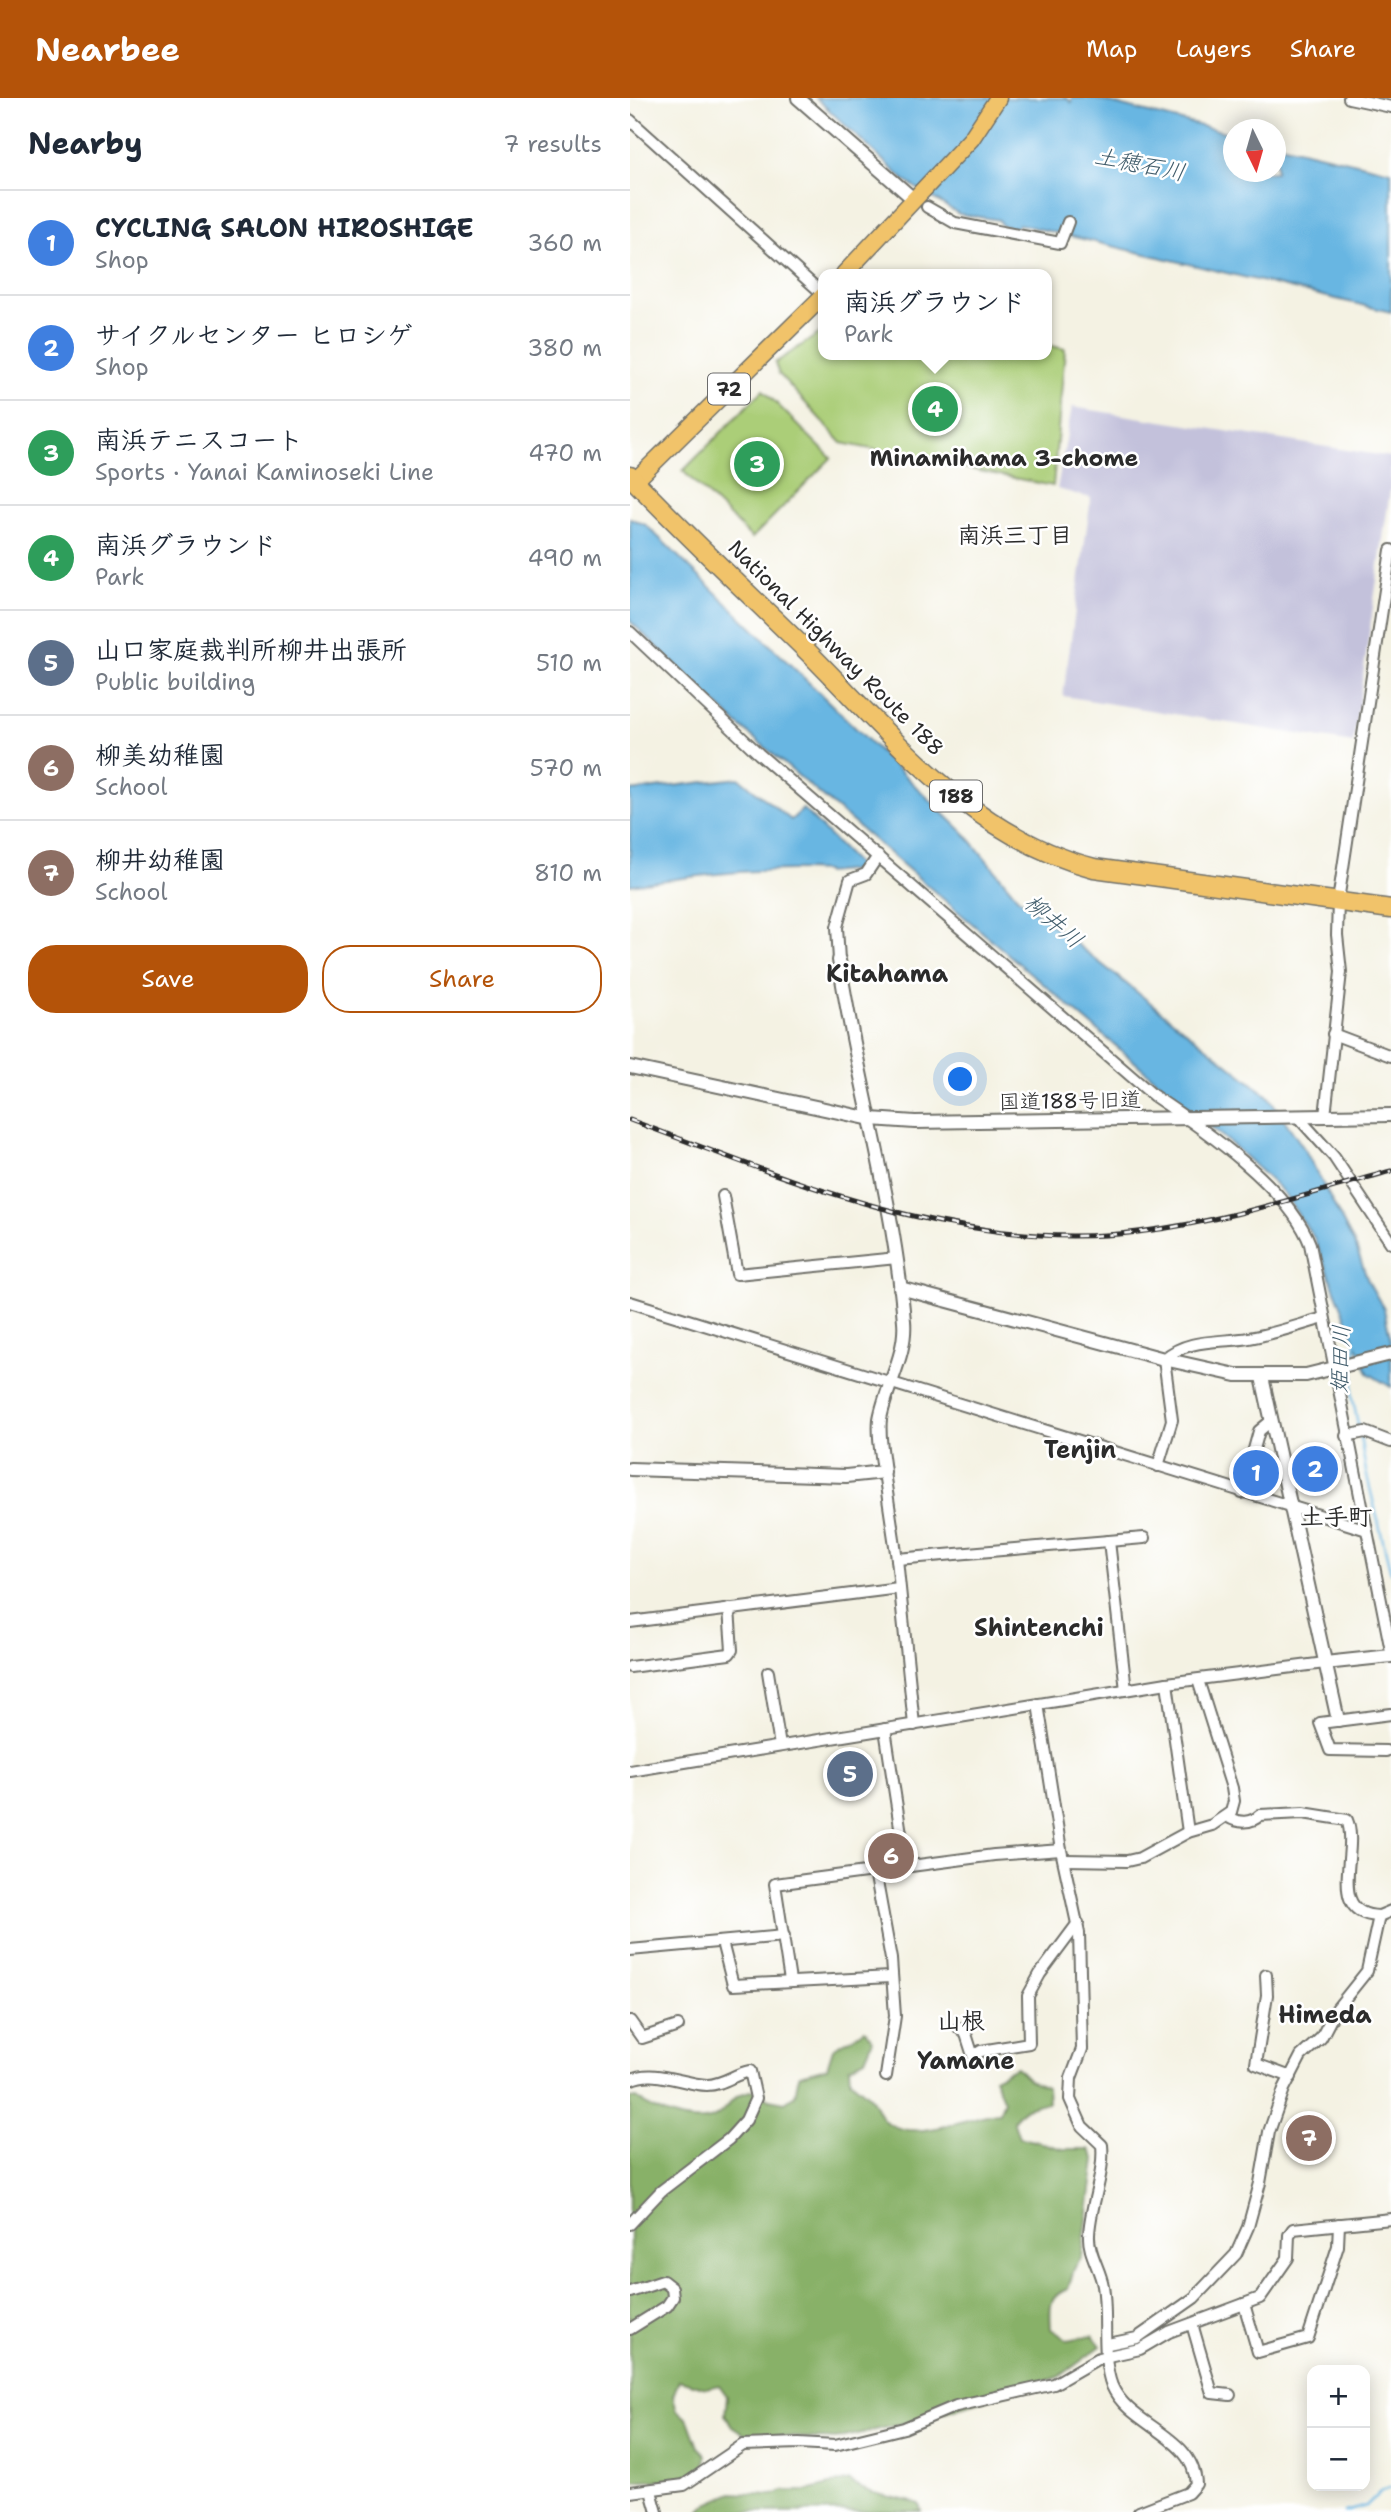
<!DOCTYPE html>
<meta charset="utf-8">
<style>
:root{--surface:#fff;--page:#f2f2f3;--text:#1f2937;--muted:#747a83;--line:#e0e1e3;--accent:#b45309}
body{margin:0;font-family:"Shantell Sans","Klee One",sans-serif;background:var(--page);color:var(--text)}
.controls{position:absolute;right:21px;bottom:21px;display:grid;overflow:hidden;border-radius:14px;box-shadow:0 4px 18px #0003}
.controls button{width:63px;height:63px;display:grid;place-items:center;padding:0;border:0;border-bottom:2px solid var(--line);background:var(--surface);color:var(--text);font:35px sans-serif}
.compass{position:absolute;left:593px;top:21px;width:63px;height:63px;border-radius:50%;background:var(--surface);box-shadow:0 4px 18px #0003;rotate:175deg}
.you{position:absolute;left:331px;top:982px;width:24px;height:24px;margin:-18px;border:5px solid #fff;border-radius:50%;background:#1a73e8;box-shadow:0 0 0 10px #1a73e833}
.badge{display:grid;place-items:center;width:46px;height:46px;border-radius:50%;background:var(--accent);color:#fff;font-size:23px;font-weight:700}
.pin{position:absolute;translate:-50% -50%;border:4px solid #fff;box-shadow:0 2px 7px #0006}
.popup{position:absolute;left:188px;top:171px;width:234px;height:91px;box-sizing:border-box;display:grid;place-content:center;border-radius:14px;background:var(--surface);filter:drop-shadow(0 2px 5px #0005);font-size:23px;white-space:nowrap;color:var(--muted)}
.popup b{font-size:26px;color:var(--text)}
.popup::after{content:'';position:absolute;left:50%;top:100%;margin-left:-14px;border:14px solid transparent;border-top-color:var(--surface)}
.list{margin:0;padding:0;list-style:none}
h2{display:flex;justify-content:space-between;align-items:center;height:91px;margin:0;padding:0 28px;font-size:30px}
h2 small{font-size:23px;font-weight:400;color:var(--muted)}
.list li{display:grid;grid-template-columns:46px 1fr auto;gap:21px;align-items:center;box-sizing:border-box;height:105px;padding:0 28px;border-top:2px solid var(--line)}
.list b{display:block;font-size:26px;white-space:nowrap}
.list p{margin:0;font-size:23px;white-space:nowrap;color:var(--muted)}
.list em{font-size:23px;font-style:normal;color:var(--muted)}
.actions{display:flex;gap:14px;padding:21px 28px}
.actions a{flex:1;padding:16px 0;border:2px solid var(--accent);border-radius:28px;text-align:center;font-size:24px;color:var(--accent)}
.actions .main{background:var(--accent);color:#fff}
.map{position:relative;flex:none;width:761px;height:2414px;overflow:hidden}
header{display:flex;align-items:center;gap:42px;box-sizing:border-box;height:98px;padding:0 35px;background:var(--accent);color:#fff}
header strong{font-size:33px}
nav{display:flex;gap:38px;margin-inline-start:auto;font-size:24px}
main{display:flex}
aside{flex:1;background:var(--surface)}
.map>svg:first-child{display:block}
</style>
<header>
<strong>Nearbee</strong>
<nav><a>Map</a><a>Layers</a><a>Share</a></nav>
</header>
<main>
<aside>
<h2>Nearby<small>7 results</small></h2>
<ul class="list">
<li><span class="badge" style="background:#3f7fe0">1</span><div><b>CYCLING SALON HIROSHIGE</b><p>Shop</p></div><em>360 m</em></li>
<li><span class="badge" style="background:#3f7fe0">2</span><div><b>サイクルセンター ヒロシゲ</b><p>Shop</p></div><em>380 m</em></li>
<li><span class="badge" style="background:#2e9e5b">3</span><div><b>南浜テニスコート</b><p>Sports · Yanai Kaminoseki Line</p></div><em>470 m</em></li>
<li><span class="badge" style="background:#2e9e5b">4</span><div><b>南浜グラウンド</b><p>Park</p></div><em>490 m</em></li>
<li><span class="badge" style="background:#5c6f8a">5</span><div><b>山口家庭裁判所柳井出張所</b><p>Public building</p></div><em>510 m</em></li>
<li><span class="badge" style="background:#8d6e63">6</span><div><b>柳美幼稚園</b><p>School</p></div><em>570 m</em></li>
<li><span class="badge" style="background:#8d6e63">7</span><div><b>柳井幼稚園</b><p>School</p></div><em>810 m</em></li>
</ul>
<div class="actions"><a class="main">Save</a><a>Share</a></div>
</aside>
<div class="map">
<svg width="761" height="2414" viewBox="0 0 761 2414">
<rect width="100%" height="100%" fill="#fff"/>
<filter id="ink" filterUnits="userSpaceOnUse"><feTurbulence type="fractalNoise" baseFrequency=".0143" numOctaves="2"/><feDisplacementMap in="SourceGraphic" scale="14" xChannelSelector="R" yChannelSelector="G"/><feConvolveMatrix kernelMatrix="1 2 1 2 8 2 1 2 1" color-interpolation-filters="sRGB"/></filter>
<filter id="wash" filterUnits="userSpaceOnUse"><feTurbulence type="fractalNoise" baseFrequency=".00686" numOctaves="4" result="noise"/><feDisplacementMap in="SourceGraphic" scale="28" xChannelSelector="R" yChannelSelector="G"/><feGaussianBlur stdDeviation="1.57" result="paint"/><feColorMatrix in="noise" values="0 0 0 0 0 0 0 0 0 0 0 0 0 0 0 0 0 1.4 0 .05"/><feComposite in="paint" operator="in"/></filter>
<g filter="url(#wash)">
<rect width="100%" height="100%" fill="#f4f2e3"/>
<!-- industrial -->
<polygon fill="#c3c1db" points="442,309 761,359 761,386 723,645 433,598 461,400 427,391"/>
<!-- green -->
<g fill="#abce78" stroke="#6b7c52" stroke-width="2">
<polygon points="193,233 193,257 417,257 417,247 435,251 423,388 212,345 149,276 145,265"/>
<polygon points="133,292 201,360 122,440 53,373"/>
</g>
<!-- forest -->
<g fill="#88b168" stroke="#5a6e4a" stroke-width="2">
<path d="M235 1932 243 1942 235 1961 219 1969 220 1982C227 1988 236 1994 241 2000 247 2007 249 2019 256 2024 288 2046 335 2018 369 2015L374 2003 364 1980 386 1969 399 1982 417 1989 418 2004 395 2010 383 2023 389 2039 433 2051H459L465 2062 452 2159 444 2171 438 2191C417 2198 420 2212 421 2231L438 2242 463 2237 471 2248 429 2279 285 2323 206 2341 116 2337 102 2328 95 2317 97 2298 89 2287 76 2290 49 2282 43 2298 47 2312 58 2322 68 2349 76 2357 75 2368 51 2381 0 2384V2001L7 2000C23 2014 71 2032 89 2016 107 2001 98 1999 124 1992L139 2001 155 2004 165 1997 169 1977 197 1970 203 1951Z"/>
<path d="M219 2382C234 2397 268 2399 289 2406L291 2413 69 2414 77 2406 102 2395 143 2397 153 2393H177Z"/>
</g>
<!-- water -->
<g fill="#68b6e2" stroke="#4a7086" stroke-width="2">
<polygon points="186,0 436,0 441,4 442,0 461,0 603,36 604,74 646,74 646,46 761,73 761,214 389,126 385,130 371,127 369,122 329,116 275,83"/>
<polygon points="0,420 16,427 337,738 387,799 638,998 675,1052 726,1149 738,1183 754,1211 761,1243 761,1289 738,1275 684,1140 652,1093 606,1050 105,624 0,523"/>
<path d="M109 680 161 722 173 711 229 768 226 772 196 775 195 773C129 769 65 778 0 787V693Z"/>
</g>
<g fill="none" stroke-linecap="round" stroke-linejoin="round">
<!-- stream -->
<g stroke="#68b6e2" stroke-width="2.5">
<polyline points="725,1259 726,1241"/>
<polyline points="724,1269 722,1296 729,1332"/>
<polyline points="730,1338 736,1374 761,1475"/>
<polyline points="715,2414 736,2408 751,2393 761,2390"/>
</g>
</g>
</g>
<g filter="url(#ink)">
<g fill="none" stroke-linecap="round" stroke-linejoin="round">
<!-- minor casing -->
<g stroke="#71716b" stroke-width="14">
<g id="minor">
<polyline points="719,0 761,9"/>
<polyline points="0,22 193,196"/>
<polyline points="297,109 325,125 430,145 438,124"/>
<path d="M0 534 129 656 524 998C575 1032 658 1089 680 1146L761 1553"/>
<polyline points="209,862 207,829 220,782 236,776 248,758"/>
<polyline points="703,936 761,958"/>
<polyline points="667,1018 704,1059 761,1145"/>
<polyline points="695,1018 711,874 707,837 708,803 761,452"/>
<polyline points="93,1098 107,1176 267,1160"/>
<polyline points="0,1204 734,1431"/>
<polyline points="716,1338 735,1334 761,1344"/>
<path d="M528 1368 542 1322 534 1261C558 1240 589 1245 619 1240 644 1236 669 1227 694 1220"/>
<polyline points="254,1374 267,1461 284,1627"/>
<polyline points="612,1395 629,1333 641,1323"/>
<polyline points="479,1443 496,1592"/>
<polyline points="267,1461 514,1440"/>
<polyline points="0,1524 269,1490"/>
<polyline points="0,1569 99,1556 102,1552 99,1511"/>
<polyline points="138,1574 150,1648"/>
<polyline points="537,1585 558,1734"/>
<path d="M408 1606 431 1752 449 1835 452 1951 441 1980 440 2001 452 2028 472 2047C475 2077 460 2107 459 2137 458 2155 470 2170 473 2188 478 2218 471 2260 482 2288 499 2328 564 2337 566 2386L558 2395 509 2414"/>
<polyline points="255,1631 276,1768"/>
<polyline points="756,1653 700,1652 690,1625 761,1616"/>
<polyline points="0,1673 537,1585 695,1565"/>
<path d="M598 1719C608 1725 621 1726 630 1717L673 1715 717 1722C730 1752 695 1817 749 1818"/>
<polyline points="435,1762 497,1763 510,1760 558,1734 582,1727 601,1714 604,1703 602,1690 568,1582"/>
<polyline points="245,1773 261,1861 265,1918 256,1978"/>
<polyline points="92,1844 103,1887 261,1879"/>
<polyline points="0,1852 154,1838"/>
<polyline points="636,1877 637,1897 626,1966 661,1979"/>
<polyline points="160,1883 145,1786 364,1757 431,1752"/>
<polyline points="0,1923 12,1940 48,1928"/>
<polyline points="329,1930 336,1936 343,1958 351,1953 399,1945 398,1898 410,1876 448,1825"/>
<path d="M0 1982C24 1970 52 1986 77 1987 93 1987 104 1976 120 1973L126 2000 116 2022 99 2041 31 2093 0 2126"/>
<polyline points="0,2194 33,2183 42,2190 43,2199 37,2208 0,2231"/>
<polyline points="614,2206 628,2254 678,2240 708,2148 709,2126"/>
<polyline points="562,2226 582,2295 600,2297"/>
<polyline points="478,2246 507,2240 564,2200 606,2156 618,2129 630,2085 639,2034 654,1991 671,1958 691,1940 705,1913 737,1873 749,1818 761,1813"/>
<polyline points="21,2393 27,2414"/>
<polyline points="0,2394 54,2387 113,2347 169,2345 205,2347 274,2330 326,2308 424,2286 469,2260 510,2251 539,2234 630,2200 658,2160 659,2137 663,2131 761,2121"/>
</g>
</g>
<!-- tertiary casing -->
<g stroke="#71716b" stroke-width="16">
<g id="tertiary">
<polyline points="168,0 280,98"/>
<polyline points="0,969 241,1021 285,1024 761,1017"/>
<polyline points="270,1190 534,1261 606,1277 676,1277 761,1256"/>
<polyline points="632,1279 708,1622"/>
<path d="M0 1371 216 1378 254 1374C252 1356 248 1338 250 1321 256 1288 277 1256 274 1223 264 1101 227 983 209 862"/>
<polyline points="695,1565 761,1558"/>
</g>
</g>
<!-- primary casing -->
<g stroke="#71716b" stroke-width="19">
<g id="primary">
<polyline points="214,176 341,41 368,0"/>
<polyline points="5,383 193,198"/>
</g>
</g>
<!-- trunk casing -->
<g stroke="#71716b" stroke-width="21">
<path id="trunk" d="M0 378C57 438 118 495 177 553 262 638 342 739 464 770L761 811"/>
</g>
<!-- minor -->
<use href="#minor" stroke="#fff" stroke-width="10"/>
<!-- tertiary -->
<use href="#tertiary" stroke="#fff" stroke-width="12"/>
<!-- primary -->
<use href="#primary" stroke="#f1c36a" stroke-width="16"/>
<!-- trunk -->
<use href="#trunk" stroke="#f1c36a" stroke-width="18"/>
<!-- rail casing -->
<g stroke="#2b2b2b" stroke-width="5">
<path id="rail" d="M0 1022C164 1083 329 1156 508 1134 595 1124 677 1096 761 1073"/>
</g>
<!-- rail -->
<use href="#rail" stroke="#fff" stroke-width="2.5" stroke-dasharray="8" stroke-linecap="butt"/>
</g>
</g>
<g text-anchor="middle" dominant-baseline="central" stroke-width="5" stroke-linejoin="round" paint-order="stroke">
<!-- shield labels -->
<g fill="#fff" stroke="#6b6b6b" stroke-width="2">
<rect x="78" y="275.5" width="42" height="31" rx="5"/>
<rect x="300" y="682.5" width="52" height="31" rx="5"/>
</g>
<g font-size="19" font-weight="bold" fill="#2b2b2b">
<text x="99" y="291">72</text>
<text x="326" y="698">188</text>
</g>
<!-- street labels -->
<g font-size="21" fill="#2b2b2b" stroke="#fff">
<text transform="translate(206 550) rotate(45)">National Highway Route 188</text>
<text transform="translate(440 1003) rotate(-1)">国道188号旧道</text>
</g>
<!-- water labels -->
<g font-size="23" font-style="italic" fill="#405c6b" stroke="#fff">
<text transform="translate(510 66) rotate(11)">土穂石川</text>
<text transform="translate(424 823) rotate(41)">柳井川</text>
<text transform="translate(710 1261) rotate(-88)">姫田川</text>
</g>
<!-- neighbourhood labels -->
<g font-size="23" font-weight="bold" fill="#2b2b2b" stroke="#fff">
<text x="374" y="360">Minamihama 3-chome</text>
<text x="385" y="437">南浜三丁目</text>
</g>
<!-- quarter labels -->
<g font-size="24" font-weight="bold" fill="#2b2b2b" stroke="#fff">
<text x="257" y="876">Kitahama</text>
<text x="450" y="1352">Tenjin</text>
<text x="706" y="1419">土手町</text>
<text x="409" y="1530">Shintenchi</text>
<text x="695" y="1917">Himeda</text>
<text x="331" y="1923">山根</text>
<text x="336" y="1963">Yamane</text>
</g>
</g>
</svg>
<div class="controls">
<button>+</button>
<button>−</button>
</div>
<svg class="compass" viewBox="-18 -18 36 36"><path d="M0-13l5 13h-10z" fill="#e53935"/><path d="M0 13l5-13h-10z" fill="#747a83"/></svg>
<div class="you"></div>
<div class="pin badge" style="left:626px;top:1375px;background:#3f7fe0">1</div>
<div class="pin badge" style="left:685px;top:1371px;background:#3f7fe0">2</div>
<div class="pin badge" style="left:127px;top:366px;background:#2e9e5b">3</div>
<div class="pin badge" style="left:305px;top:311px;background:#2e9e5b">4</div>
<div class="popup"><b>南浜グラウンド</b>Park</div>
<div class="pin badge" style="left:220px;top:1676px;background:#5c6f8a">5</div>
<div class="pin badge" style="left:261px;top:1758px;background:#8d6e63">6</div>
<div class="pin badge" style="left:679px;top:2040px;background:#8d6e63">7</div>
</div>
</main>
